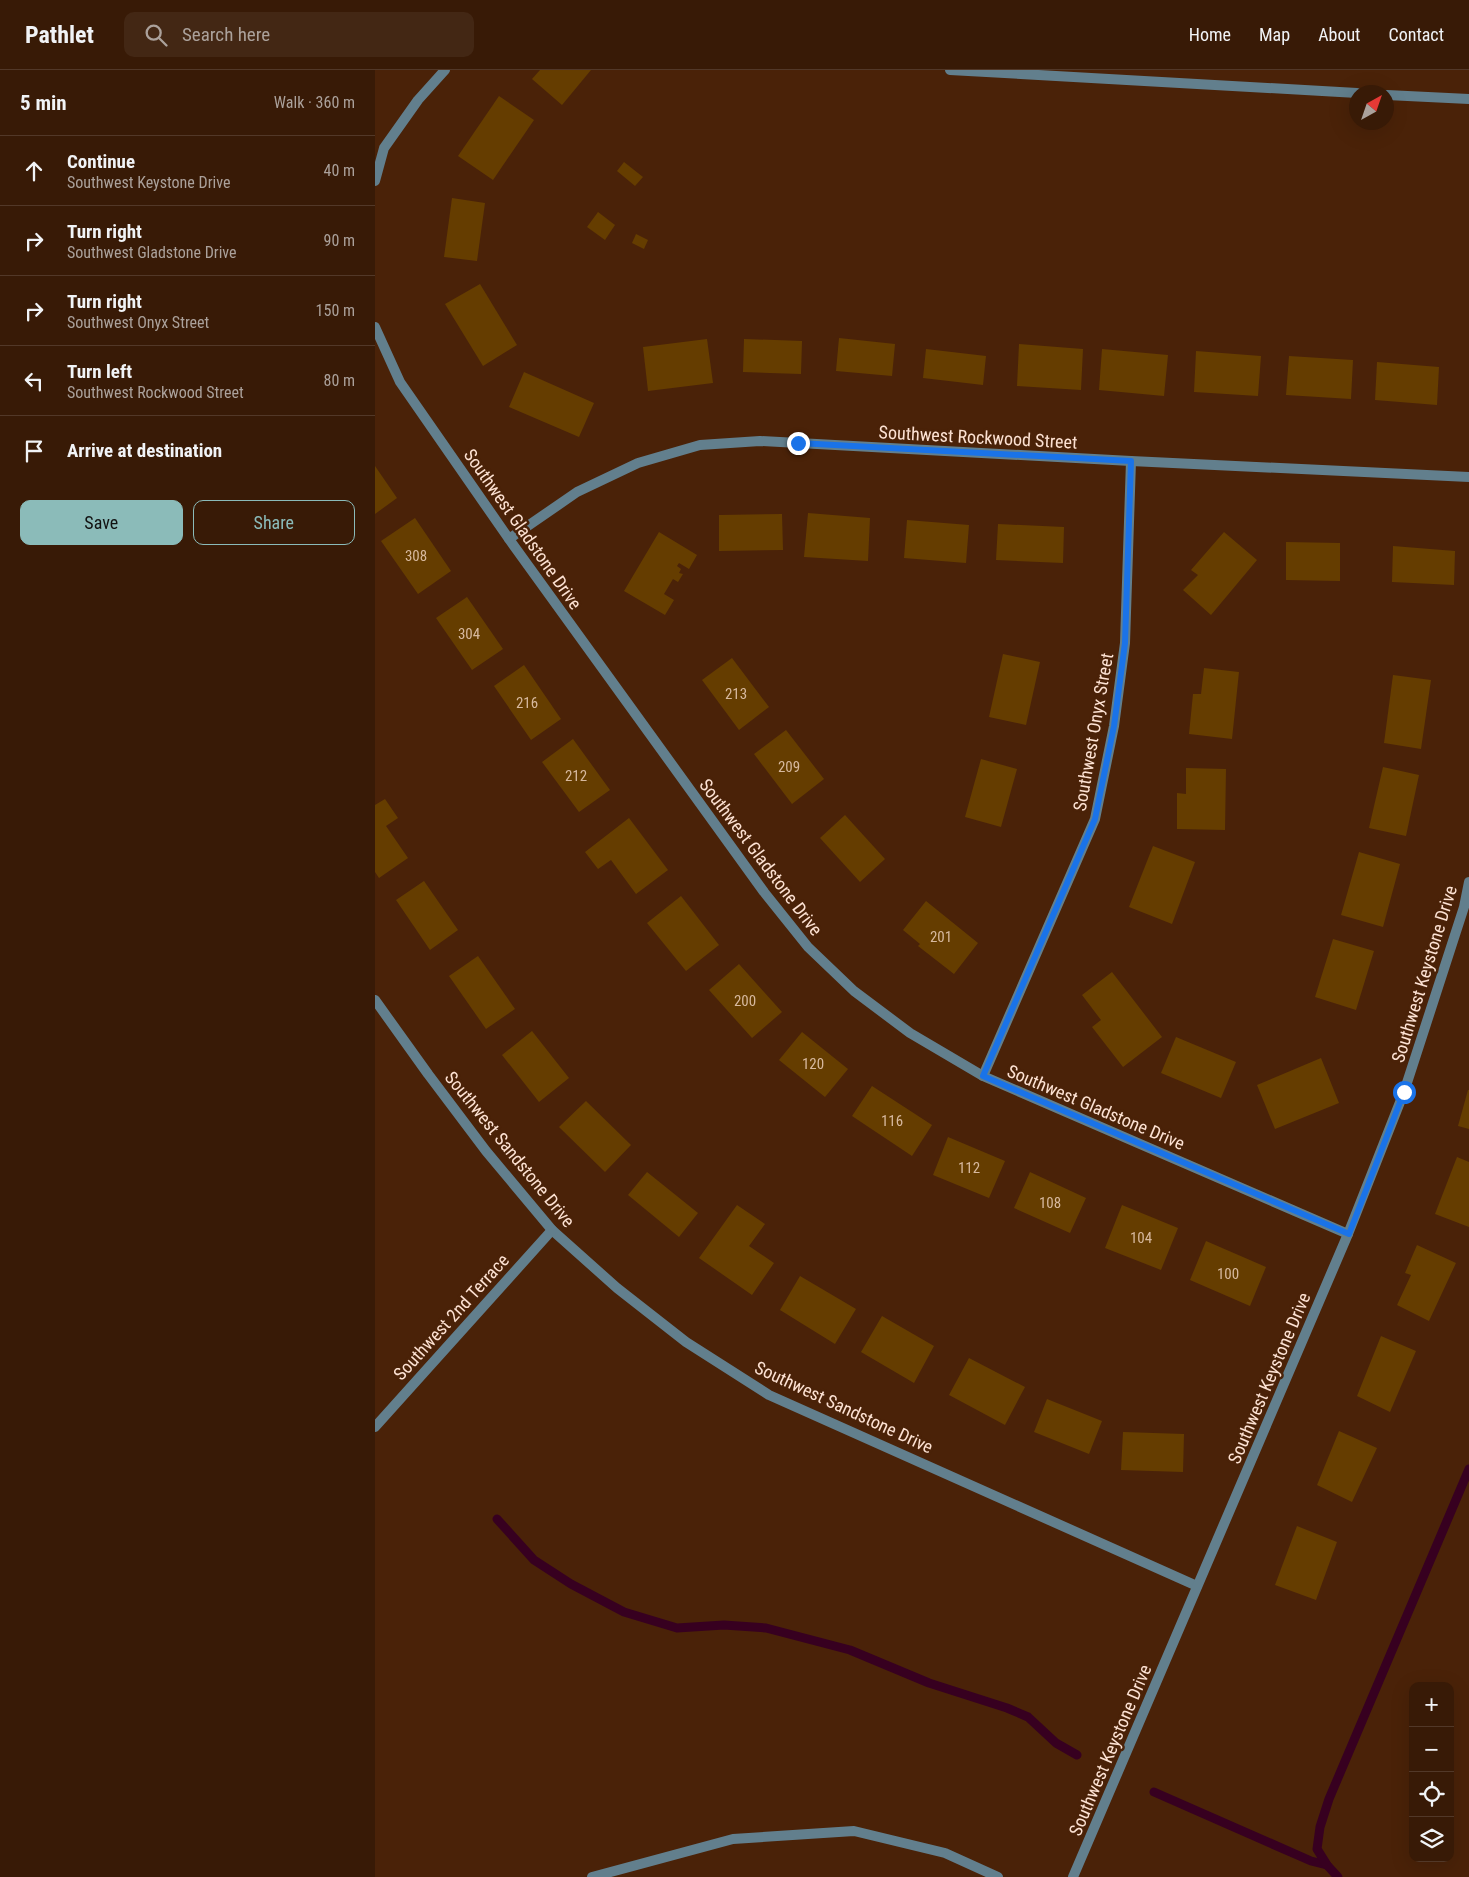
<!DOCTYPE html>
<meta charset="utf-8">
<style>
:root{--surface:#381a06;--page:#432714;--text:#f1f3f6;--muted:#aba19b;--line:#523828;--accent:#8bbbb9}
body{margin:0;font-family:"Roboto Condensed",sans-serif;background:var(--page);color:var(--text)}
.controls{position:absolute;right:15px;bottom:15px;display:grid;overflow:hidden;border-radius:10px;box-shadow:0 5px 20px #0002}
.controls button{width:45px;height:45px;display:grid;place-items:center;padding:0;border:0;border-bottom:1px solid var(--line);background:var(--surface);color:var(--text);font:25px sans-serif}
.compass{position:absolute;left:974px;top:15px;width:45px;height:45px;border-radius:50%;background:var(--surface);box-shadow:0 5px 20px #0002;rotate:40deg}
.stop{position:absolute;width:15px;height:15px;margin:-11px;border:4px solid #1a73e8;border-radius:50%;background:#fff}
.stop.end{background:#1a73e8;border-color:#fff;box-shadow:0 1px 5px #0008}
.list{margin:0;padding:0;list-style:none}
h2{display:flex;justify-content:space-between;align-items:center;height:65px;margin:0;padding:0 20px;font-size:21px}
h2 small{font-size:16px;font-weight:400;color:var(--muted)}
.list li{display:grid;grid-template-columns:32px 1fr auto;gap:15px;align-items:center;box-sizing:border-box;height:70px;padding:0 20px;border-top:1px solid var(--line)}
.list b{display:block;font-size:19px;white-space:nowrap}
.list p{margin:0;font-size:16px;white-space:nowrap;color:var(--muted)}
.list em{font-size:16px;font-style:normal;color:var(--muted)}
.actions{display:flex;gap:10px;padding:15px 20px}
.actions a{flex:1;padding:11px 0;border:1px solid var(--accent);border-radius:10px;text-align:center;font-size:18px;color:var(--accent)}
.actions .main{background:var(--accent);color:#111}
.icon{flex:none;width:28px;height:28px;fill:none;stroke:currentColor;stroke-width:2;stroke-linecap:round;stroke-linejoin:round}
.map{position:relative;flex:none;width:1094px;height:1807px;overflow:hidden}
header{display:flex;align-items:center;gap:30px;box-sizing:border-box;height:70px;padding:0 25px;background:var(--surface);border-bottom:1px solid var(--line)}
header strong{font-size:24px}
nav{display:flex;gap:28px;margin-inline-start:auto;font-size:18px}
.search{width:350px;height:45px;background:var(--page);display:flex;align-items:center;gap:12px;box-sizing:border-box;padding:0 18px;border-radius:10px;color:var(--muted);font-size:19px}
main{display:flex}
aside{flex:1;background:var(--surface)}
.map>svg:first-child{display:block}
</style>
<header>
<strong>Pathlet</strong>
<div class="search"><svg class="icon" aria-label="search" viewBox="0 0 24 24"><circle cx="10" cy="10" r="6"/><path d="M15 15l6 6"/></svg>Search here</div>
<nav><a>Home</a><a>Map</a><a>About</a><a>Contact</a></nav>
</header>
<main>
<aside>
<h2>5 min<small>Walk · 360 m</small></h2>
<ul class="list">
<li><svg class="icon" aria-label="ahead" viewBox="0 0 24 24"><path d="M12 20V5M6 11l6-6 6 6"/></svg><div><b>Continue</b><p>Southwest Keystone Drive</p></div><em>40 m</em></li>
<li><svg class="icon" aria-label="right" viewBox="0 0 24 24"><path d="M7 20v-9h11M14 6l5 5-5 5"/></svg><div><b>Turn right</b><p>Southwest Gladstone Drive</p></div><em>90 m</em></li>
<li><svg class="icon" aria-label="right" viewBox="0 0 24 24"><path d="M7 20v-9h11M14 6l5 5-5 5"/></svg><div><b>Turn right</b><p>Southwest Onyx Street</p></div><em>150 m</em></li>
<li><svg class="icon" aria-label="left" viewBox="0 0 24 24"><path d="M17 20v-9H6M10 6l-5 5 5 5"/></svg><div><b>Turn left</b><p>Southwest Rockwood Street</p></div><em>80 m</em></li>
<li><svg class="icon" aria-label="arrive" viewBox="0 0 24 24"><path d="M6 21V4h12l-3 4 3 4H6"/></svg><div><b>Arrive at destination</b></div></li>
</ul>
<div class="actions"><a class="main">Save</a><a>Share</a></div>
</aside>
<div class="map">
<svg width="1094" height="1807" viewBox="0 0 1094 1807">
<rect width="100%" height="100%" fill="#4a2208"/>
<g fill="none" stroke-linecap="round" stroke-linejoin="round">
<!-- stream -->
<g stroke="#370020" stroke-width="9">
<polyline points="122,1449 159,1490 196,1514 249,1542 302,1558 349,1555 391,1558 475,1580 554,1613 632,1638 653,1647 681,1673 702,1685"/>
<polyline points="779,1722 936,1791 952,1795"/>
<polyline points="963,1807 952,1795 942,1779 945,1757 954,1729 1094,1399"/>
</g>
</g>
<!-- building -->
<g fill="#653d00">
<polygon points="165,0 216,0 187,35 157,9"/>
<polygon points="124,26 159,50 118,110 83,86"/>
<polygon points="249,92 268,107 260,116 242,101"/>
<polygon points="77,128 110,133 102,191 69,187"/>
<polygon points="223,142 240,155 230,170 212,157"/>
<polygon points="261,164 273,170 269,179 257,173"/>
<polygon points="105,214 142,275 108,296 70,234"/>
<polygon points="464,268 520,274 517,306 461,301"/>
<polygon points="332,269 338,313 273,321 268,277"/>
<polygon points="369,269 427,271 426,304 368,302"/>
<polygon points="644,274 708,279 706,320 642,316"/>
<polygon points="551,279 611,286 608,315 548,308"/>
<polygon points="727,279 793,285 789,326 724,320"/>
<polygon points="821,281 886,286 883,326 819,322"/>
<polygon points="914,286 978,290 976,329 911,325"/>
<polygon points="1002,292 1064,297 1062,335 1000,330"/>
<polygon points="149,302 219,333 204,367 134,337"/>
<polygon points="0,396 22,428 0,444"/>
<polygon points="433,443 495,448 493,491 429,487"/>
<polygon points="407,444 408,480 344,481 344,445"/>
<polygon points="40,448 76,501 43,524 6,471"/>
<polygon points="532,450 594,455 591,493 529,488"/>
<polygon points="623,454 689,457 688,493 621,490"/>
<polygon points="284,462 322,485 314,499 304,493 302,496 306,499 304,503 308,504 303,512 298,509 289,524 299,530 290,545 249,521"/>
<polygon points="849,462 882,490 836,545 808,520 823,505 816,500"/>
<polygon points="911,472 965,473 965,511 911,510"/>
<polygon points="1018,476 1080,481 1079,515 1017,512"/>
<polygon points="92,527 128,579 97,600 61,548"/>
<polygon points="628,584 665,592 651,655 614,647"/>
<polygon points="357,588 394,637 364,660 327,610"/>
<polygon points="149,595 186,649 156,670 119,616"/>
<polygon points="829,598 864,602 857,669 814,664 818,624 826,624"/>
<polygon points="1018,605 1056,610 1046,679 1009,673"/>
<polygon points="411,660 449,709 417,734 379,684"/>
<polygon points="198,669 235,720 204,742 167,692"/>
<polygon points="606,689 642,699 626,757 590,747"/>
<polygon points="1008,697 1044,705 1031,766 994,758"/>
<polygon points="811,698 851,699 850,760 802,759 802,723 811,724"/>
<polygon points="10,729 23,748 11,756 33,788 4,808 0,802 0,735"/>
<polygon points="470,745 510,789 485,812 445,768"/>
<polygon points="254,748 293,800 261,824 236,790 223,799 210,782"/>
<polygon points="778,776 820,792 797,854 754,837"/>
<polygon points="984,782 1025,794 1008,857 966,845"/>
<polygon points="49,811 83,860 55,880 21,830"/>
<polygon points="306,826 344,875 311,901 272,853"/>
<polygon points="551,831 603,873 579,904 543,876 545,874 528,860"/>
<polygon points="958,869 999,881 981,940 940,927"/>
<polygon points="103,886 140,939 111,959 74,906"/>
<polygon points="364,894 407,942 377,968 334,920"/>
<polygon points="737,902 787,967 748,997 717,957 726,950 707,925"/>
<polygon points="157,961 194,1008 164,1032 127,985"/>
<polygon points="427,962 473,999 450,1027 404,990"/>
<polygon points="801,967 861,992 846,1028 786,1003"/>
<polygon points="946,988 964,1033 900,1059 882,1015"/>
<polygon points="497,1016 557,1055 537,1086 477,1046"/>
<polygon points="1093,1020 1094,1020 1094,1059 1083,1056"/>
<polygon points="211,1031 256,1075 230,1102 184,1057"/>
<polygon points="573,1067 630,1091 614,1128 558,1105"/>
<polygon points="1082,1087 1094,1092 1094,1157 1060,1144"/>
<polygon points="272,1102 323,1143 304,1167 253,1125"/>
<polygon points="655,1102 711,1128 695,1163 639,1138"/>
<polygon points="362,1135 390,1154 374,1176 399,1193 377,1225 324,1188"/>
<polygon points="747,1135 803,1158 786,1200 730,1178"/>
<polygon points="831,1171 891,1197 875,1236 815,1210"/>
<polygon points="1042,1175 1081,1193 1054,1251 1022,1235 1036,1205 1030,1203"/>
<polygon points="425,1206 481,1239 460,1274 405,1240"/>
<polygon points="507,1246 559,1276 539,1313 486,1282"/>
<polygon points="1006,1266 1041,1281 1015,1342 982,1326"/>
<polygon points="594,1288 650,1317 630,1355 574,1325"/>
<polygon points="672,1329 727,1351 714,1384 659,1362"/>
<polygon points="964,1361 1002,1378 977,1432 942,1415"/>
<polygon points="748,1362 809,1364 808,1402 746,1400"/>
<polygon points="922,1456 962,1472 941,1530 900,1515"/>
</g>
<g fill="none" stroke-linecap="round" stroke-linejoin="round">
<!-- minor -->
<g stroke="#627f8d" stroke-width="10">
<polyline points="575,0 982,23"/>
<polyline points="1012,25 1094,29"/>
<polyline points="0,111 9,78 43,30 70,0"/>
<polyline points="0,257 25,312 134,469 389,822 433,877 479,921 535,963 608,1006 973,1164"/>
<polyline points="134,469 202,422 263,393 325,375 385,371 756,391 1094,407"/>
<polyline points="0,930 53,1004 111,1081 177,1160 242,1218 311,1272 394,1325 822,1516"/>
<polyline points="608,1006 720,749 739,656 750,573 756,391"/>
<polyline points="0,1357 177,1160"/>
<polyline points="217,1807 358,1769 479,1761 570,1783 623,1807"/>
<polyline points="698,1807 973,1164 1029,1022 1089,837 1094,812"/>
</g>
</g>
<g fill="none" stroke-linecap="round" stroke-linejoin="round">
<!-- route -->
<polyline stroke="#1a73e8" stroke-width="6" points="423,373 756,391 750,573 739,656 720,749 608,1006 974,1164 1029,1022"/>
</g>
<g text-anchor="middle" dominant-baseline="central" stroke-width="5" stroke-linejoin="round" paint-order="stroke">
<!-- number labels -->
<g font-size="15" fill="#d7b99e">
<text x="41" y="486">308</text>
<text x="94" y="564">304</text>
<text x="361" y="624">213</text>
<text x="152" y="633">216</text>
<text x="414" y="697">209</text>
<text x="201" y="706">212</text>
<text x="566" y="867">201</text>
<text x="370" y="931">200</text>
<text x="438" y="994">120</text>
<text x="517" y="1051">116</text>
<text x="594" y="1098">112</text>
<text x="675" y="1133">108</text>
<text x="766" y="1168">104</text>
<text x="853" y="1204">100</text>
</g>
<!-- street labels -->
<g font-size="18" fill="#fde2d3" stroke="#4a2208">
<text transform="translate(603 367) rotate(3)">Southwest Rockwood Street</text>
<text transform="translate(148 459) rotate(55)">Southwest Gladstone Drive</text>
<text transform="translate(718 662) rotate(-80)">Southwest Onyx Street</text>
<text transform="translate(386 787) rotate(53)">Southwest Gladstone Drive</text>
<text transform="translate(1049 904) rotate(-73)">Southwest Keystone Drive</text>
<text transform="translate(721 1037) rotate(23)">Southwest Gladstone Drive</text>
<text transform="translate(135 1079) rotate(51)">Southwest Sandstone Drive</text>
<text transform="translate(76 1247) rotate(-48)">Southwest 2nd Terrace</text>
<text transform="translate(894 1308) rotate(-67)">Southwest Keystone Drive</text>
<text transform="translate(469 1337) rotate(25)">Southwest Sandstone Drive</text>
<text transform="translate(735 1680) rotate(-67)">Southwest Keystone Drive</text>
</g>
</g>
</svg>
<div class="controls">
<button>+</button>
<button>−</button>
<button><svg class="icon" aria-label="locate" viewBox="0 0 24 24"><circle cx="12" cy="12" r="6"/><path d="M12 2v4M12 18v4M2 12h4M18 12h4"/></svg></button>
<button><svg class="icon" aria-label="layers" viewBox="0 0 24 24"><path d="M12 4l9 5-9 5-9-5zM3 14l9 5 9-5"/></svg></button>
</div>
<svg class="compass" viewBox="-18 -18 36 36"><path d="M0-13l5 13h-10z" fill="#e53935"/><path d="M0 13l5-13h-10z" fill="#aba19b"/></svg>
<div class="stop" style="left:1029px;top:1022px"></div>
<div class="stop end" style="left:423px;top:373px"></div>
</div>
</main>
